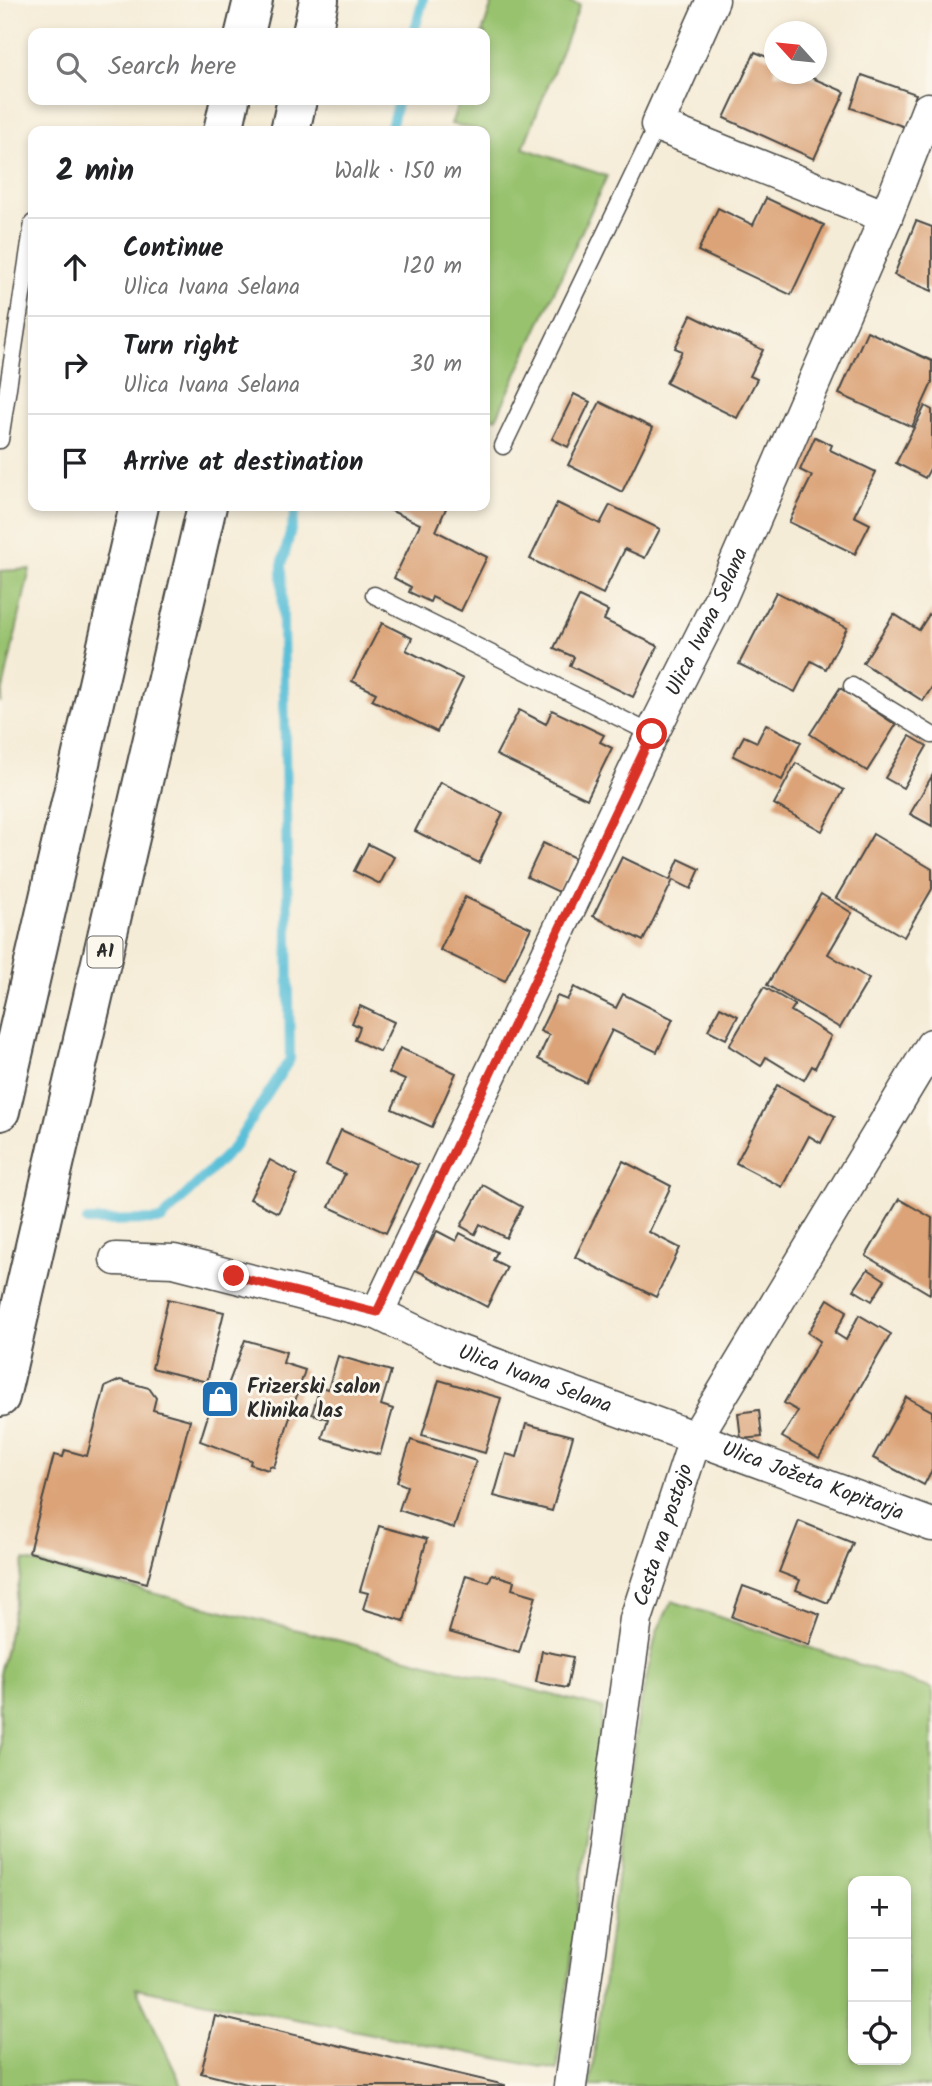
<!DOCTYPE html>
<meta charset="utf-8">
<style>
:root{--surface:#fff;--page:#f2f2f2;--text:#202124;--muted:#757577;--line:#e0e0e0}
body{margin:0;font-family:Kalam,sans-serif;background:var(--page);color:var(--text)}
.controls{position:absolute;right:21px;bottom:21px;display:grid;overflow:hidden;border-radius:14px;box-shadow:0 4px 10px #0003}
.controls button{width:63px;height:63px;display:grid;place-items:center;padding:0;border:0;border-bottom:2px solid var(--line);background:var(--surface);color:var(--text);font:35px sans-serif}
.compass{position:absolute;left:764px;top:21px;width:63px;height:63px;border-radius:50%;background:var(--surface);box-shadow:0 4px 10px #0003;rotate:297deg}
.stop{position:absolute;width:21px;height:21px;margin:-16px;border:5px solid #d93025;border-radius:50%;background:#fff}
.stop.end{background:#d93025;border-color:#fff;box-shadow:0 2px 7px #0008}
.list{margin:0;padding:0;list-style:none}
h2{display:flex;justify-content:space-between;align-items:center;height:91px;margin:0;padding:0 28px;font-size:30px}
h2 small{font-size:23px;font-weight:400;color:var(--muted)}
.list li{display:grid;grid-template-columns:46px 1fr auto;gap:21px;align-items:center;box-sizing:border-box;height:98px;padding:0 28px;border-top:2px solid var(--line)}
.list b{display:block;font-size:26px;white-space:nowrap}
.list p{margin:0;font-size:23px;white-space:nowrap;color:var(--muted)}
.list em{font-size:23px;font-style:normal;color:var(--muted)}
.icon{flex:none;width:38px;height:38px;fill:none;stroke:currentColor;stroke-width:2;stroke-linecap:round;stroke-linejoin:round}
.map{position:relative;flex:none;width:932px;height:2086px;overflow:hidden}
.search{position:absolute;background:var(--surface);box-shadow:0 4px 10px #0003;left:28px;top:28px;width:462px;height:77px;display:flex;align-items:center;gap:18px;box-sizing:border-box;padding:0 24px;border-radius:14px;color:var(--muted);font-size:26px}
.panel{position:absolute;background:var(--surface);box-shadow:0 4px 10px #0003;left:28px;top:126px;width:462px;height:385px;border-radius:14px}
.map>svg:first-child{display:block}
</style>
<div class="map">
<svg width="932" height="2086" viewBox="0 0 932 2086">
<rect width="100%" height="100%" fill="#fbf7ec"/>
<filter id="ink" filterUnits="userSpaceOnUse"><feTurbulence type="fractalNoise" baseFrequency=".0143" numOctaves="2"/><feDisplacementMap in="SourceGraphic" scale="14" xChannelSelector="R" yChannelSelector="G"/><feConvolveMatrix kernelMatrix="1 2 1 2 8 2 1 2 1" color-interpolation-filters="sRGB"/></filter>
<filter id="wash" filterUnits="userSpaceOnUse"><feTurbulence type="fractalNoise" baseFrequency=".00686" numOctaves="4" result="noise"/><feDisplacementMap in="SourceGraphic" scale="28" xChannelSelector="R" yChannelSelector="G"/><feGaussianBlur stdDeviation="1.57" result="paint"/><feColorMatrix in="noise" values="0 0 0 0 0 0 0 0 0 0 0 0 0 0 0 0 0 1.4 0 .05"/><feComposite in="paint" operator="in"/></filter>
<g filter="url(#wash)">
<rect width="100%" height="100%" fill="#f5ecd7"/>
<!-- green -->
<g fill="#98c26e" stroke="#62764c" stroke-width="2" fill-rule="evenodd">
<polygon points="493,0 564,0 580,5 523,148 607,176 496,419 485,414 485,131 451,124 460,100 485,100 485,33 482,33"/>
<polygon points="30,569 0,703 0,571"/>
<polygon points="24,1560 603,1708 557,2070 136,1988 182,2086 0,2086 0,1675"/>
<path d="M672 1601 932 1689V2086H590L639 1711 657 1631ZM906 1881V2060H853V1881Z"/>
</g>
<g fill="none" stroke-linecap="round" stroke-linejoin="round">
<!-- stream -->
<g stroke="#5abfd8" stroke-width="10">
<polyline points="414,33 423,0"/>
<polyline points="390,131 398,100"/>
<polyline points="87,1221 161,1220 234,1147 290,1059 282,565 297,506"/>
</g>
</g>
<g id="blocks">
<!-- building -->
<g fill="#dba377">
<polygon points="755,52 774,60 774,74 803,74 845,92 814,159 724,118"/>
<polygon points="862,75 916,94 905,127 851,108"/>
<polygon points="766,198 824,225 791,295 698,251 718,208 753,225"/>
<polygon points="916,221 932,227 932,291 894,275"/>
<polygon points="691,315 763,350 750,376 757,379 737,418 666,383 682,351 675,348"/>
<polygon points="867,331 932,361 932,383 912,427 839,394"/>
<polygon points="574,394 590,402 568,447 552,439"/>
<polygon points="600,402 653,428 622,492 568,465"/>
<polygon points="925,406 932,410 932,465 925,478 896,463"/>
<polygon points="815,437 832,445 830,450 876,472 854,516 870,524 855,554 789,522 812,476 800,470"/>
<polygon points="557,503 600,524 610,505 660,529 645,558 625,549 603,594 530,559"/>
<polygon points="381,506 447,506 436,531 487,557 461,611 432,597 430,602 409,592 411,587 394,578 420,524"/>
<polygon points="776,592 847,628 826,669 811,661 795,692 739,664"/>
<polygon points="579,597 608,611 604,620 658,646 633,697 570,666 574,657 554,648"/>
<polygon points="932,610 932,687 923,701 863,663 894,614 919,630"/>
<polygon points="382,623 412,638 406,650 463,679 437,732 372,700 376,693 352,681"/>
<polygon points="840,688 896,725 867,771 810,734"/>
<polygon points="519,710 546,724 552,710 604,735 600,742 612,748 587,799 496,755"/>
<polygon points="766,724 801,742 782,780 733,756 744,736 757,742"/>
<polygon points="910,736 927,746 903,788 885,778"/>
<polygon points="796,763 844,790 822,831 774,804"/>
<polygon points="932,776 932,826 910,814"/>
<polygon points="440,782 503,813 479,863 415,831"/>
<polygon points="873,834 932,869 932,889 904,937 836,898"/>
<polygon points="543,843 575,858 559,892 527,877"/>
<polygon points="368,844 394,857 380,884 354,871"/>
<polygon points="622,857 670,880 679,859 700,869 691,889 673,880 643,941 593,916"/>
<polygon points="821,894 852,913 828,954 869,979 840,1028 767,985"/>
<polygon points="465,897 531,928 505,981 440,950"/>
<polygon points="574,987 616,1008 623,994 673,1019 657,1052 612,1030 586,1083 538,1059 549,1035 540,1031 557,996 567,1000"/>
<polygon points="764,987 795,1005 791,1011 831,1036 815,1068 812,1066 804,1080 766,1057 761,1066 729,1046"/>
<polygon points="360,1006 394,1022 380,1052 355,1040 360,1027 352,1023"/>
<polygon points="720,1007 738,1016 726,1039 708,1030"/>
<polygon points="400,1048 456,1073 432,1127 392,1109 405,1080 389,1073"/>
<polygon points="777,1085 835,1116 821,1143 809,1136 782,1187 736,1163"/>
<polygon points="341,1130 418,1165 386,1233 329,1207 345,1174 326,1165"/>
<polygon points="270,1160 297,1175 278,1213 250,1199"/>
<polygon points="623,1161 671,1186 649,1232 680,1248 656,1297 575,1257"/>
<polygon points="483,1185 522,1207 506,1238 480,1224 475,1234 461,1226"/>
<polygon points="899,1199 932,1218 930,1294 866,1256"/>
<polygon points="437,1231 456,1241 460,1233 497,1252 493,1260 507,1267 487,1307 416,1270"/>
<polygon points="868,1269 885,1280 872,1301 854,1290"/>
<polygon points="168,1299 224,1312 207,1382 152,1368"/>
<polygon points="828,1299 847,1311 835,1333 846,1340 859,1315 891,1334 819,1458 782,1437 798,1411 784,1403 820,1341 808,1333"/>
<polygon points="245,1340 286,1352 283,1363 305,1370 274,1467 270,1466 268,1470 250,1464 251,1460 200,1441 215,1393 232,1399 225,1393"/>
<polygon points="338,1356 391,1371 381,1405 393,1409 380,1455 322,1438 328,1419 312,1414 320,1387 328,1389"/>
<polygon points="120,1380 149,1388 156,1398 153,1410 190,1420 147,1583 29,1552 54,1455 63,1457 65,1450 87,1456 105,1387"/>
<polygon points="439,1380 501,1398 485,1453 422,1435"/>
<polygon points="906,1397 932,1411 932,1470 924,1485 873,1458"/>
<polygon points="759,1410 762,1437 741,1439 738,1413"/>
<polygon points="526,1424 573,1436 552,1511 494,1496 506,1454 517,1457"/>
<polygon points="411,1440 476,1461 454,1528 399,1510 407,1486 397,1482"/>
<polygon points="799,1521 853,1543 828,1603 796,1590 800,1580 779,1572"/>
<polygon points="379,1526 427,1539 404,1621 363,1609 368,1593 360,1591"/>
<polygon points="492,1574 514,1581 512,1589 536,1596 519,1653 449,1632 466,1575 489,1582"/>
<polygon points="743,1586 820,1614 809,1645 732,1617"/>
<polygon points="542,1651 573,1657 567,1688 536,1682"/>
<polygon points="215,2016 505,2085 505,2086 256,2086 237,2082 201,2073"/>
</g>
</g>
</g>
<g filter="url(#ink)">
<use href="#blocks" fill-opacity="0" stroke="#494845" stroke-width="2"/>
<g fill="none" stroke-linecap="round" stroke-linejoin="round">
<!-- service casing -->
<g stroke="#494845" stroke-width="19">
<g id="service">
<polyline points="0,440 33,223"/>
<polyline points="503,446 657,125"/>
<polyline points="374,595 652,734"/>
<polyline points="852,686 932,735"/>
</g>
</g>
<!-- minor casing -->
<g stroke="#494845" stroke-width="35">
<g id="minor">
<polyline points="713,0 657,125 886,217"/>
<path id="s1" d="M116 1259 174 1261 377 1313 450 1348 932 1525"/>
<path id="s2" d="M377 1313 652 734 720 599 886 217 928 109"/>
<path id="s3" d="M570 2086 636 1619 695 1439 932 1045"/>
</g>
</g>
<!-- motorway casing -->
<g stroke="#494845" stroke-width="42">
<g id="motorway">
<polyline points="245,33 253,0"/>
<polyline points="312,33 319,0"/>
<polyline points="223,131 230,100"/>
<polyline points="290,131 297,100"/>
<polyline points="0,1111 139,506"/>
<polyline points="0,1397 207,506"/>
</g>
</g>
<!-- service -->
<use href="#service" stroke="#fff" stroke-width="16"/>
<!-- minor -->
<use href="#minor" stroke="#fff" stroke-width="32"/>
<!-- motorway -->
<use href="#motorway" stroke="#fff" stroke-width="38"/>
</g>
</g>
<g fill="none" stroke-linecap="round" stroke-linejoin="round" filter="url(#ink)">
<!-- route -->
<polyline stroke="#d93025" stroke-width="9" points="234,1276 377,1312 652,734"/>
</g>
<!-- icons -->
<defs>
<g id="shop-square" transform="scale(2.0125)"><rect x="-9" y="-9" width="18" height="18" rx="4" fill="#1f6fb2" stroke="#fbf7ec"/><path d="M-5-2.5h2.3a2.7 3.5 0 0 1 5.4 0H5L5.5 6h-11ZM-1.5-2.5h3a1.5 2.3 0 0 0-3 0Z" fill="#fff"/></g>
</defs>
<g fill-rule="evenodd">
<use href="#shop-square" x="220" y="1399"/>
</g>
<g text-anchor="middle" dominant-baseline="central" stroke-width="6" stroke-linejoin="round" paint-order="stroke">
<!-- shield labels -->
<rect fill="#fbf7ec" stroke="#696865" stroke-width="2" x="87.5" y="936.5" width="35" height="31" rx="5"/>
<g font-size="19" font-weight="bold" fill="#2b2b2b">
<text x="105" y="952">A1</text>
</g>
<!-- street labels -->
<g font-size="21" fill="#2b2b2b" stroke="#fbf7ec">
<text stroke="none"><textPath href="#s2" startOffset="766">Ulica Ivana Selana</textPath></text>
<text stroke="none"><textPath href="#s1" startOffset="439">Ulica Ivana Selana</textPath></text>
<text stroke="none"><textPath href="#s1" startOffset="735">Ulica Jožeta Kopitarja</textPath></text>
<text stroke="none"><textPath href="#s3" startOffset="560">Cesta na postajo</textPath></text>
</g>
<!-- poi labels -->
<g font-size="21" font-weight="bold" fill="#2b2b2b" stroke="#fbf7ec" text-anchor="start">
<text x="247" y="1387">Frizerski salon<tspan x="247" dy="24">Klinika las</tspan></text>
</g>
</g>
</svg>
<div class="controls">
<button>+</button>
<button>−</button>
<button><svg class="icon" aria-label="locate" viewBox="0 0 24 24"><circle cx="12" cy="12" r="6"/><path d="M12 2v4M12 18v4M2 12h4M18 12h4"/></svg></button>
</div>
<svg class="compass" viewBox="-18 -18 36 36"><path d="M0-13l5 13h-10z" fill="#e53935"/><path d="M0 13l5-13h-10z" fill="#757577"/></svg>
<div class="stop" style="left:652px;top:734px"></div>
<div class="stop end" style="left:234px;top:1276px"></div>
<div class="search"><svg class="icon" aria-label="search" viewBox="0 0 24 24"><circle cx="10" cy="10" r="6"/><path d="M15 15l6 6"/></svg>Search here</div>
<section class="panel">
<h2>2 min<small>Walk · 150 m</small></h2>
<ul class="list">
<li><svg class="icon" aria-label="ahead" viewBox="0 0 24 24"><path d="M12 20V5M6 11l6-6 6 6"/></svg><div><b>Continue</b><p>Ulica Ivana Selana</p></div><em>120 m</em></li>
<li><svg class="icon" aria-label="right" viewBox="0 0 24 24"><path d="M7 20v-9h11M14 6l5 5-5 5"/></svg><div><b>Turn right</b><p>Ulica Ivana Selana</p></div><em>30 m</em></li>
<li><svg class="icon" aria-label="arrive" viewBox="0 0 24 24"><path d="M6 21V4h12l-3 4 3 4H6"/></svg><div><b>Arrive at destination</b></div></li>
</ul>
</section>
</div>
